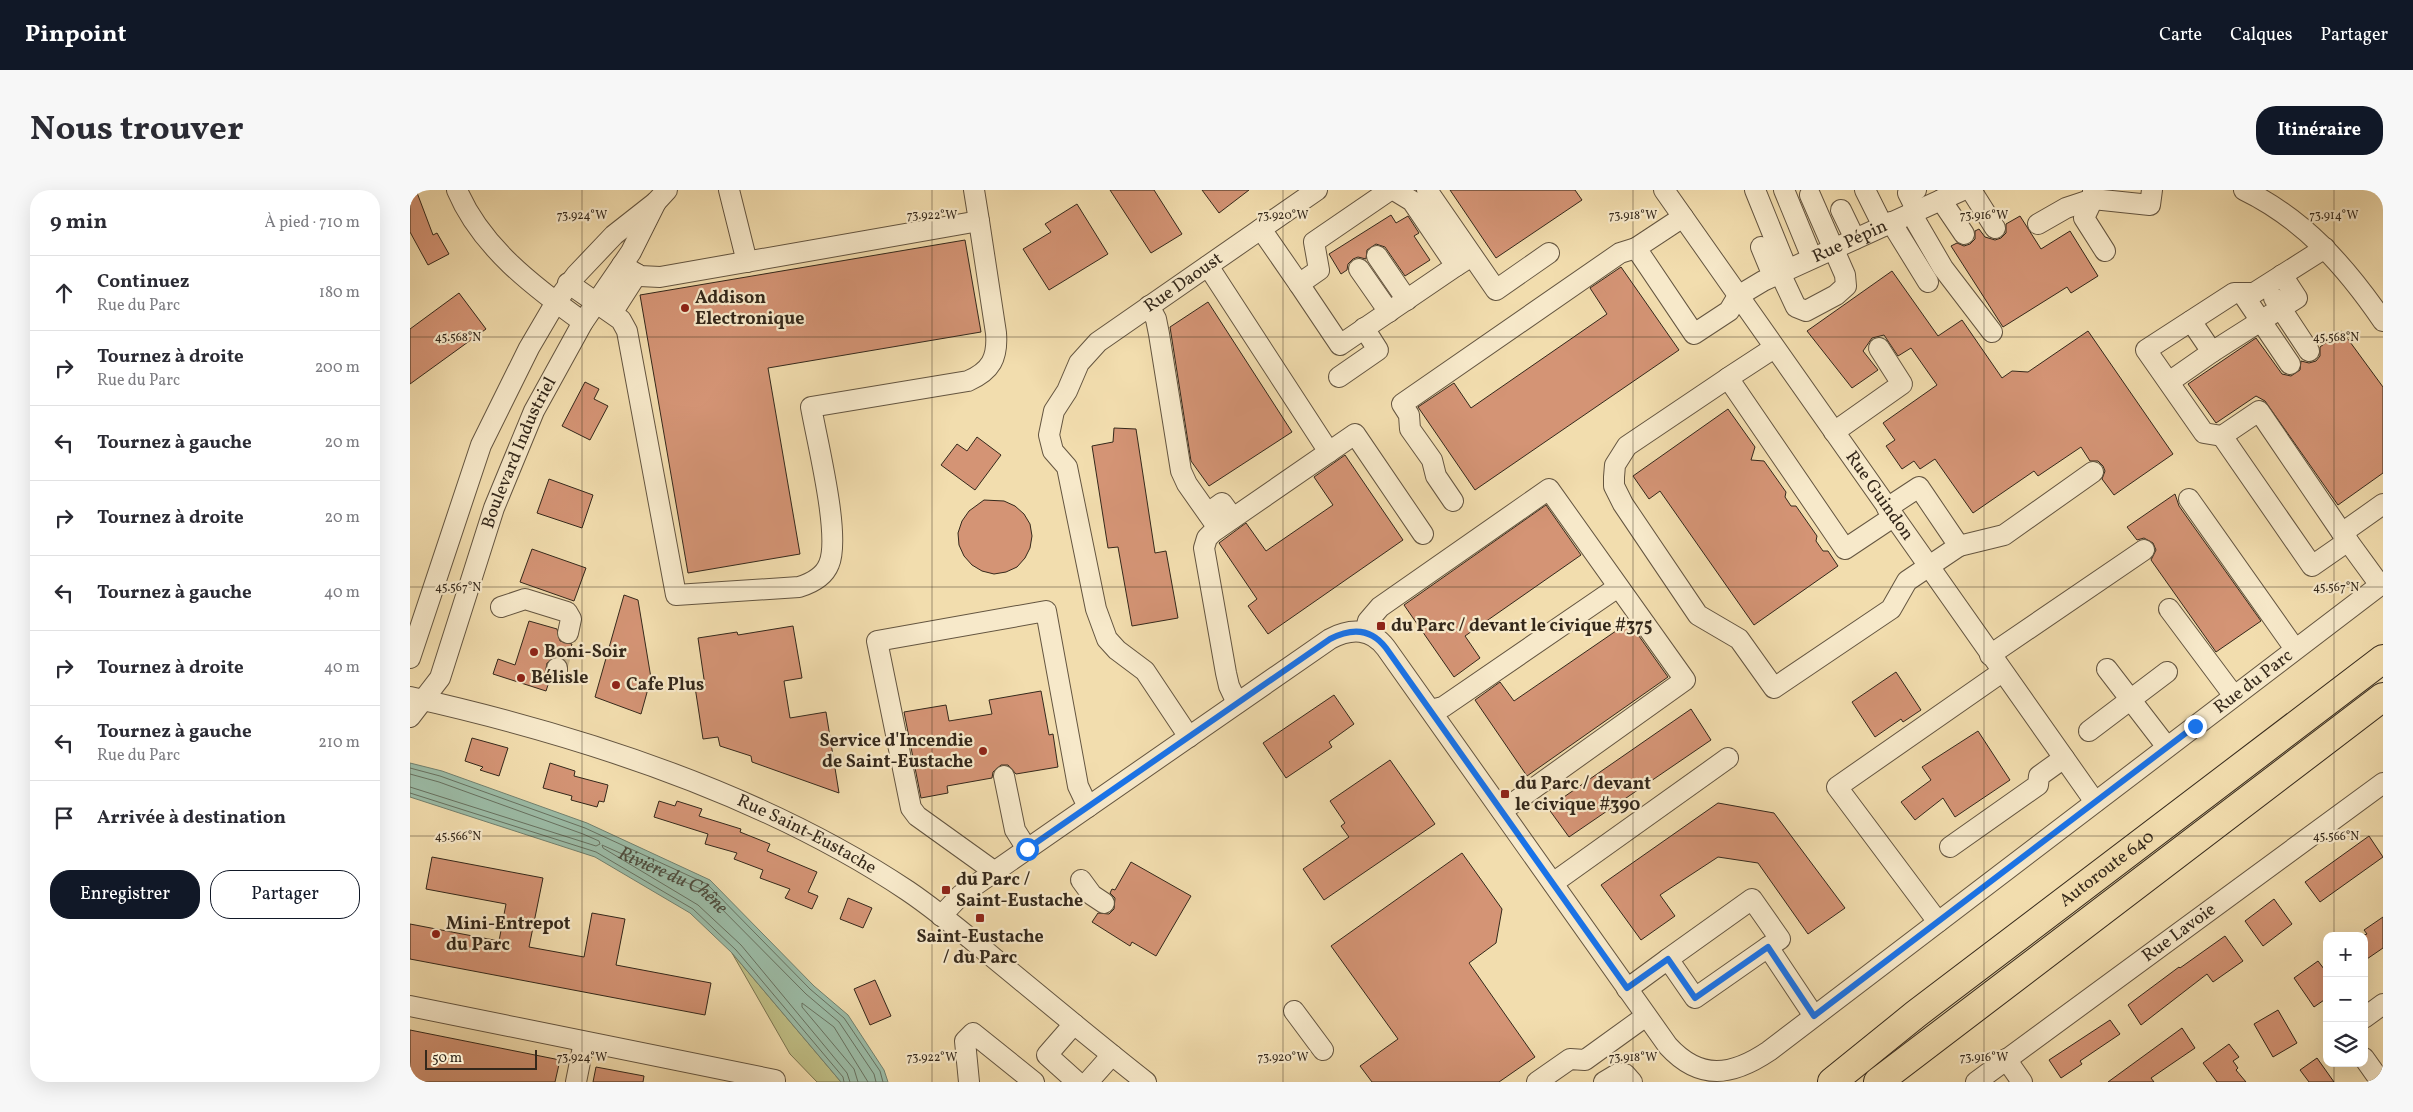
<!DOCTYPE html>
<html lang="fr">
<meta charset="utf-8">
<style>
:root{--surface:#fff;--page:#f7f7f7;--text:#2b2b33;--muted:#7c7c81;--line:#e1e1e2;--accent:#111827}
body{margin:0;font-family:Vollkorn,serif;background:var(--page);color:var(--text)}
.controls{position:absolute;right:15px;bottom:15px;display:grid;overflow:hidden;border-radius:10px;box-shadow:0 5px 20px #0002}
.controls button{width:45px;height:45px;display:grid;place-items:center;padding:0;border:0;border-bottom:1px solid var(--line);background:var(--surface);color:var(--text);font:25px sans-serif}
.scale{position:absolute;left:15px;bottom:12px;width:112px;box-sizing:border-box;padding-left:5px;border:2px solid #34281b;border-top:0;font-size:14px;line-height:18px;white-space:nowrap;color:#34281b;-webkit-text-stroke:4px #f7e9ca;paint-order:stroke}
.stop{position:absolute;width:15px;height:15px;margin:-11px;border:4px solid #1a73e8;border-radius:50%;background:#fff}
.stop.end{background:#1a73e8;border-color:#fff;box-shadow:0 1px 5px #0008}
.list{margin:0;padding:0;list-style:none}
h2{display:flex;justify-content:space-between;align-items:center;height:65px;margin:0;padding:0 20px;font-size:21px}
h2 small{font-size:16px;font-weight:400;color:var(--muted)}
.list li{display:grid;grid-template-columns:32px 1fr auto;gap:15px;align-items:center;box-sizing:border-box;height:75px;padding:0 20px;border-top:1px solid var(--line)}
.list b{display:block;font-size:19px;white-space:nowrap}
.list p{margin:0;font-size:16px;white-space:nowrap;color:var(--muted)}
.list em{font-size:16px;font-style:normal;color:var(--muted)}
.actions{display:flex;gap:10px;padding:15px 20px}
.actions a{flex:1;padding:11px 0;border:1px solid var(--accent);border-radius:20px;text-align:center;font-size:18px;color:var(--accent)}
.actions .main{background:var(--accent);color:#fff}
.icon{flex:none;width:28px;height:28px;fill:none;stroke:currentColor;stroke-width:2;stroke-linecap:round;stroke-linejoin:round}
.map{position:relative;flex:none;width:1973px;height:892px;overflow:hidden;border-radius:20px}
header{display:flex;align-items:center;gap:30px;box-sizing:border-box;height:70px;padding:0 25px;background:var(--accent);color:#fff}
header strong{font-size:24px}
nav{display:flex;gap:28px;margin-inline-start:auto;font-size:18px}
.intro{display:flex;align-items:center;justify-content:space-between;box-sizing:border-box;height:120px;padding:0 30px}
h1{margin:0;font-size:35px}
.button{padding:12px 22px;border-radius:20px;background:var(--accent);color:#fff;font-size:18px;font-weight:700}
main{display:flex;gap:30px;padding:0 30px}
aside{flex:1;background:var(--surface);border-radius:20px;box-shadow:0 5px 20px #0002}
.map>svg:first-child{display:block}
</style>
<header>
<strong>Pinpoint</strong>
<nav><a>Carte</a><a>Calques</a><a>Partager</a></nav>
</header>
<div class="intro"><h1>Nous trouver</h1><a class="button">Itinéraire</a></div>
<main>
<aside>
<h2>9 min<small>À pied · 710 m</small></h2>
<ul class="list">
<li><svg class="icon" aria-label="ahead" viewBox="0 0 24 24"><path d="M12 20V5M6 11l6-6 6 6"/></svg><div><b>Continuez</b><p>Rue du Parc</p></div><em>180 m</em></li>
<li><svg class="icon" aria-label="right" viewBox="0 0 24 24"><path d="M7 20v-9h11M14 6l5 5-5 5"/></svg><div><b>Tournez à droite</b><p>Rue du Parc</p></div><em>200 m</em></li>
<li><svg class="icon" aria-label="left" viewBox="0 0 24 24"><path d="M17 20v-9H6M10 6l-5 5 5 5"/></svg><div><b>Tournez à gauche</b></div><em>20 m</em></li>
<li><svg class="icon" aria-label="right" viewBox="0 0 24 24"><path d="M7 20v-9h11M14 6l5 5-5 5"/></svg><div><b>Tournez à droite</b></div><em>20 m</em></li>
<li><svg class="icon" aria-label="left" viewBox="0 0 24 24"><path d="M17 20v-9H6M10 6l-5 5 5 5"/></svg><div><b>Tournez à gauche</b></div><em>40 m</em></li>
<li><svg class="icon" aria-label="right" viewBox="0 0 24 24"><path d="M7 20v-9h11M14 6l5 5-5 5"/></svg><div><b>Tournez à droite</b></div><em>40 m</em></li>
<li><svg class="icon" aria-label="left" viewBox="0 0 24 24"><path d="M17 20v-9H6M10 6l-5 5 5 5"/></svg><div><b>Tournez à gauche</b><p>Rue du Parc</p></div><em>210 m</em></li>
<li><svg class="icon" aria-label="arrive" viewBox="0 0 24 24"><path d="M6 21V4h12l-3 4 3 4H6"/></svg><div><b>Arrivée à destination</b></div></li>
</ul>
<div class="actions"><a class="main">Enregistrer</a><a>Partager</a></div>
</aside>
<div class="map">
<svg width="1973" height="892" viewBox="0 0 1973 892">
<rect width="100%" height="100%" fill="#f2ddae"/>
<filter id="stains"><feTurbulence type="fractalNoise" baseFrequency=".004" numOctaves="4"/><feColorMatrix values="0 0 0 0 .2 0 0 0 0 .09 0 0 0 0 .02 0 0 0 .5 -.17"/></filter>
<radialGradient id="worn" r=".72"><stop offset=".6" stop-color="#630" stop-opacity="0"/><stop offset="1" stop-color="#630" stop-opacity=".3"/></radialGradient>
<!-- green -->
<polygon fill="#c0bf86" stroke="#7a7450" points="322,763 431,892 407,892 380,864"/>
<!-- water -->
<polygon fill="#9cbca7" stroke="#72816f" points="0,573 32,581 177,633 300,690 404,796 438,825 474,880 478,892 431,892 322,763 280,723 185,667 0,607"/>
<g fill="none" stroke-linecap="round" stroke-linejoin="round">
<!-- shore -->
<g stroke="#687261" stroke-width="1">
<polyline points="0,578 30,586 175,638 297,694 400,799 434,828 470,881 473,892"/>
<polyline points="0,584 29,592 173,644 189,651 190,654 186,656 0,597"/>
<polyline points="0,603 186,662 283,719 326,760 433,887 434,892"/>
<path id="s1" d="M440 892 437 883 331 755 288 715 193 658 192 655 293 700 396 804 429 832 464 884 466 892"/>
<polyline points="448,892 444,879 392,817 392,813 424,837 458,892"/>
</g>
</g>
<!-- building -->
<g fill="#d49475" stroke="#34281b">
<polygon points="0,0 6,0 23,45 27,43 39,64 18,75 0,42"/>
<polygon points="700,0 744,0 772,44 741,63"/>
<polygon points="792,0 839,0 809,23"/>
<polygon points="1040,0 1165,0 1172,10 1086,68"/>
<polygon points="667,14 698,64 639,100 613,59 641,42 635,34"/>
<polygon points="981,25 986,33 998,26 1009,43 1004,46 1020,70 995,86 975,57 966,54 957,60 956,69 948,67 943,69 938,74 937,80 931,84 919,64"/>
<polygon points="1610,26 1631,59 1660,41 1688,86 1661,103 1657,97 1593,137 1541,56 1547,53 1554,56 1560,54 1565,49 1565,41 1569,39 1575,47 1585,50 1591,48 1596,43 1596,34"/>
<polygon points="555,50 571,142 358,178 390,364 278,383 230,105"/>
<polygon points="1211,77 1269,160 1065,300 1008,217 1044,193 1061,218 1197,124 1180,98"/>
<polygon points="1482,81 1528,146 1552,130 1592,188 1602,181 1618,182 1678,141 1763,264 1704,305 1692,289 1695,281 1693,276 1688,271 1680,271 1671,257 1628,286 1624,281 1563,323 1525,269 1510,279 1504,271 1492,279 1476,256 1485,250 1473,233 1527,195 1501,158 1488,166 1474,145 1462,148 1453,161 1468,180 1442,198 1397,141"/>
<polygon points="49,103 76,139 0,194 0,139"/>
<polygon points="798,112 882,242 799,296 781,271 760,137"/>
<polygon points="1932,141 1973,197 1973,283 1928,315 1855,211 1846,206 1806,233 1778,194 1846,148 1872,184 1881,186 1890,180 1891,171 1899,173 1906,171 1910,166 1910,157"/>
<polygon points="175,192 189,199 184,209 198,216 180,250 152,236"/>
<polygon points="1318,219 1345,257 1341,270 1354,271 1376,302 1375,307 1381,316 1386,316 1407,346 1406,351 1413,361 1418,361 1428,376 1344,435 1250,301 1239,309 1223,286"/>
<polygon points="704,238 726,239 745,363 756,361 768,428 722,436 708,357 698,358 682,256 703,252"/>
<polygon points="567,247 591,265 565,300 531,275 547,254 557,261"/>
<polygon points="935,265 993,350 858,444 838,416 847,409 809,353 836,333 856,361 923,315 904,287"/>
<polygon points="139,289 183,305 172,338 127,323"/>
<polygon points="1765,304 1769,316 1851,431 1806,462 1741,370 1746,360 1743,353 1734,348 1727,350 1717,337"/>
<polygon points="574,310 594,311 605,316 614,324 620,334 622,346 620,358 615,368 607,377 596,382 584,384 572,381 562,375 554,366 549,355 548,343 552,331 559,321"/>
<polygon points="1136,315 1171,365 1055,446 1070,468 1044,487 994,415"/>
<polygon points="122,359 176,378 164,411 110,392"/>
<polygon points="214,405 228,410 241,488 231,524 185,507"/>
<polygon points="119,431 147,439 150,451 162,454 156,471 147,466 137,473 135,484 139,492 136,501 83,484 88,469 105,475"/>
<polygon points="1219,432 1258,487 1117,586 1065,510 1090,492 1104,511"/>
<polygon points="383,436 392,488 374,491 380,528 416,522 429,603 342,572 341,566 310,556 308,547 293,549 285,497 295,496 288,448 327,442 328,445"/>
<polygon points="1486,482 1511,520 1493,532 1491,529 1465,547 1442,512"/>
<polygon points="631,501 639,545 643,544 648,577 606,584 598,575 591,575 583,582 582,588 537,596 538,603 511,608 494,522 536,515 539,531 582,524 579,510"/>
<polygon points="924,505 944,534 919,552 922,557 876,588 853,553"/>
<polygon points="1281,519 1301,550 1159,647 1138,618"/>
<polygon points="1568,541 1600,590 1545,627 1533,608 1505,630 1491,612 1521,590 1512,577"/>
<polygon points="62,548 98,558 89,586 70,580 73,577 55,571"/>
<polygon points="980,570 1025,634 914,710 893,679 939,647 931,636 935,633 920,611"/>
<polygon points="140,573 165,581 164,586 198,595 194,612 189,611 187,617 161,610 162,606 133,598"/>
<polygon points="249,611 265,616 267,611 292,619 289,626 331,639 330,642 360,654 357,661 407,682 398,702 408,706 402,719 375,708 380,699 350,688 353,680 324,669 327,663 295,654 298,644 244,627"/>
<polygon points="1308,613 1364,623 1435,718 1398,744 1348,673 1308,667 1250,705 1265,726 1231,750 1191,695"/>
<polygon points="1959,646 1973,667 1910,712 1895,692"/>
<polygon points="1052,663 1092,719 1086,753 1059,773 1125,867 1089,892 962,892 950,876 988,849 921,756"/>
<polygon points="22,667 133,688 119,757 174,767 182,723 215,729 206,775 301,793 295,825 0,769 0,734 89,751 96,714 16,699"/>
<polygon points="721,672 781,706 746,766 722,752 720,756 682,732 688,723 699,724 704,719 705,708 700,703 702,699 705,700"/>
<polygon points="438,708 462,718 453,738 430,729"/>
<polygon points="1864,709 1882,734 1853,756 1835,731"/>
<polygon points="1973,727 1973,758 1954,771 1954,745 1957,744 1954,740"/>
<polygon points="1815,746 1833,771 1803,792 1797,784 1731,835 1718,815 1769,777 1770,778"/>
<polygon points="1908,771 1917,783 1917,808 1904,817 1884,788"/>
<polygon points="465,790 481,826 460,835 444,799"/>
<polygon points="1868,820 1887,853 1863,867 1844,834"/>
<polygon points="1700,830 1710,844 1670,871 1672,874 1651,888 1639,870"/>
<polygon points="1772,838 1785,858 1741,888 1744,892 1698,892"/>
<polygon points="0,840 150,870 145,892 0,892"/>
<polygon points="1819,854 1829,867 1823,871 1828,878 1826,880 1836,892 1807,892 1793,873"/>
<polygon points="1907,868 1924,892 1899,892 1890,880"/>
<polygon points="186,877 234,886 233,892 183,892"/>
</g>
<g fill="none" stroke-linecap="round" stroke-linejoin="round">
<!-- minor-tunnel -->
<polyline stroke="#ccb991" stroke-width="20" stroke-dasharray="20 10" stroke-linecap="butt" points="147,478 158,443"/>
<!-- minor casing -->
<g stroke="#645540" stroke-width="22">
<g id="minor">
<path d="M47 0C71 57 124 97 173 132"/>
<polyline points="319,0 337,72"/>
<polyline points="984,0 1002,11 1046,76 1057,69"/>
<polyline points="1017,0 1086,100 1139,63"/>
<path id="s2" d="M1254 0 1685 612"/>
<polyline points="1345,0 1377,79"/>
<polyline points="1374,0 1402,68"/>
<polyline points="1455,0 1473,36"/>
<polyline points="1506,0 1498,3 1507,21"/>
<polyline points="1561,0 1585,38"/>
<polyline points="1683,0 1683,9 1740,15 1742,0"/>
<path d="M1834 0C1894 29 1936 77 1973 131"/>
<polyline points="1683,9 1674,28 1695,61"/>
<polyline points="1531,10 1554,44"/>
<polyline points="1431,20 1445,49"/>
<polyline points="1501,23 1533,78 1582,142"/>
<path id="s3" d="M1273 27 1226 58 1284 144 1319 121 1328 106 1353 91 1553 0"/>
<polyline points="1481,32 1518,92"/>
<polyline points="1628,34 1656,18 1683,9"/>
<polyline points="851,39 889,94 909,80 904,52 980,0"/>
<polyline points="1351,57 1363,86"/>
<polyline points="1915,58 1844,103 1824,103 1736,160 1794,243 1812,246 1849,221 1932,343"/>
<polyline points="967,66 997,110"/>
<polyline points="212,75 230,86 250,87 569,31 564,0"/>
<polyline points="798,76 919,262"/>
<polyline points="949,79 979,122"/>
<polyline points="1370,83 1386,117 1396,121 1426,105 1436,96 1435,85 1400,5"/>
<path d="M158 93 211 130 217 141 266 405 389 397C402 393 414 387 419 374 431 346 407 251 401 217L558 191C581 181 588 168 586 143L569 31"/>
<polyline points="889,94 930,155 1046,76"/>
<polyline points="1832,103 1880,174"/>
<polyline points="1864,108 1899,161"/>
<polyline points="739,116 746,129 749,144 771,281 777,294 808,338"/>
<polyline points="202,123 227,84"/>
<polyline points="1781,131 1802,162 1887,108 1872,85"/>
<polyline points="1364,158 1318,188 1435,359 1483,327"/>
<polyline points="929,187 968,160 954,138"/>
<polyline points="1318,188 1217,256 1205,275 1204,287 1204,296 1213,314 1288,425 1329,449 1364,498 1481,419 1497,391 1549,356 1509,297 1477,318"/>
<polyline points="1759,192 1802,162"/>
<polyline points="1424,242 1492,194 1469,158"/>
<polyline points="1812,246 1902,376 1938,351"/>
<polyline points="1779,309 1885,459"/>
<polyline points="1043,311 1026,286 1022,270 1000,239 999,225 992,214 1210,63 1226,58"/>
<polyline points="798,323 812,313 823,328"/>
<polyline points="1549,356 1594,345 1683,282"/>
<polyline points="1970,395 1932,343 1973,314"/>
<polyline points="91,417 115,409 157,422 161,429 158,443"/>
<polyline points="1759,419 1824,506"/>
<polyline points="955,442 958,431 970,417 1139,299 1275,490 1092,621"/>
<polyline points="1580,465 1734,360"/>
<polyline points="0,468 71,255 119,158 146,112 166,85 204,45 246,12 257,0"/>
<polyline points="147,478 147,484"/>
<polyline points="1697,479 1757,557"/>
<path id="s4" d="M0 507C170 545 353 604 498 701 529 722 557 746 585 769 635 810 685 852 736 892"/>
<polyline points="827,513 819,496 816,483 794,358 797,348 803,342 945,244 1013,344"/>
<polyline points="1021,520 1033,517 1208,397"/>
<path id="s5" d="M0 527 30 488 84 318 124 221 173 132 221 62 246 12"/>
<polyline points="1679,541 1757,482"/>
<path id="s6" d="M779 547 735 481 707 460 697 449 686 419 657 277 643 261 639 245 644 221 657 201 669 173 688 152 907 0"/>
<polyline points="594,586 605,640 617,659"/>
<polyline points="1540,657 1628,595 1629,586 1654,568"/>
<polyline points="585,682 507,626 501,618 467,451 636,421 668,596 678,617"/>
<polyline points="671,690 682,705 694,713"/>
<polyline points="1143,693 1318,568"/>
<path id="s7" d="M531 726 551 705 920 449C941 438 961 438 976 458L1258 856C1290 891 1322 886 1359 861L1973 393"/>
<polyline points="1528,732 1427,597 1592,482"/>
<polyline points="1258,769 1342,709 1370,749 1358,757"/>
<polyline points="1217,799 1258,769 1285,808 1358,757 1404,826"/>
<polyline points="0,816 365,890 365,892"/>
<polyline points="884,821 913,860"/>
<polyline points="1954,828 1973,814"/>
<polyline points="664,834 637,865 667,892"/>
<polyline points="1954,868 1971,892"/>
<polyline points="1596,869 1612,892"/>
<polyline points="166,892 174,852"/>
<polyline points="559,892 555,851 563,843 624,892"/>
<polyline points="678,892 702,865"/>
<polyline points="1127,892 1160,869 1175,870 1236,826"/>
<polyline points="1194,892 1209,883 1215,884 1222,892"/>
<path id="s8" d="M1566 892 1973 593"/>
</g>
</g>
<!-- highway casing -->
<g stroke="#34281b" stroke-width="30">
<g id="highway">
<path id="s9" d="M1422 892 1506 824 1973 469"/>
<polyline points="1468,892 1973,507"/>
</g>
</g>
<!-- minor -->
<use href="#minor" stroke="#f7e9ca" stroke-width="20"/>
<!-- highway -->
<use href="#highway" stroke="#f2ddae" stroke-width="28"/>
</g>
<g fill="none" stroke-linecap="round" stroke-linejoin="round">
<!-- route -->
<path stroke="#1a73e8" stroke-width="6" d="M617 659 920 449C941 438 961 438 976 458L1217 798 1258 769 1285 808 1358 757 1404 826 1785 536"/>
</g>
<!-- ticks -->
<path fill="none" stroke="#34281b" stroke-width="1" stroke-opacity="0.45" d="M172 0V892M522 0V892M873 0V892M1223 0V892M1574 0V892M1924 0V746M0 147H1973M0 397H1973M0 646H1973M1924 873V892"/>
<!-- markers -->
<g fill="#8f2418" stroke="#f7e9ca" stroke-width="2">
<circle cx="275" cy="118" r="5"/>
<rect x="966" y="431" width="10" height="10" rx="2.5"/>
<circle cx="124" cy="462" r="5"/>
<circle cx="111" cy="488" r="5"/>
<circle cx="206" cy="495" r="5"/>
<circle cx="573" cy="561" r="5"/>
<rect x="1090" y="599" width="10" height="10" rx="2.5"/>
<rect x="531" y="695" width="10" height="10" rx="2.5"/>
<rect x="565" y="723" width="10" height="10" rx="2.5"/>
<circle cx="26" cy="744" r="5"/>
</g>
<g text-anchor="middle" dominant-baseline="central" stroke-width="4.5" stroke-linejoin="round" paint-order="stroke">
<!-- street labels -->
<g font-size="18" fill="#34281b" stroke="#f7e9ca">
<text stroke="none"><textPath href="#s3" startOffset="344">Rue Pépin</textPath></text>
<text stroke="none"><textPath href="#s6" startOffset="555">Rue Daoust</textPath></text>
<text stroke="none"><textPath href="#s5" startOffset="288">Boulevard Industriel</textPath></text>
<text stroke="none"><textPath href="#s2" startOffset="374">Rue Guindon</textPath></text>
<text stroke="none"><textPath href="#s7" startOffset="1751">Rue du Parc</textPath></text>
<text stroke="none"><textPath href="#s4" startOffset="421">Rue Saint-Eustache</textPath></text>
<text stroke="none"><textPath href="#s9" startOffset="348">Autoroute 640</textPath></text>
<text stroke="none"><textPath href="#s8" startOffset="252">Rue Lavoie</textPath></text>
</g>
<!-- poi labels -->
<g font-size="18" font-weight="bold" fill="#34281b" stroke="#f7e9ca" text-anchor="start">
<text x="285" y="108">Addison<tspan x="285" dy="21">Electronique</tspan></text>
<text x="981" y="436">du Parc / devant le civique #375</text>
<text x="134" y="462">Boni-Soir</text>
<text x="121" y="488">Bélisle</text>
<text x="216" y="495">Cafe Plus</text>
<text x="563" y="551" text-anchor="end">Service d'Incendie<tspan x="563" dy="21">de Saint-Eustache</tspan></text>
<text x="1105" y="594">du Parc / devant<tspan x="1105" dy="21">le civique #390</tspan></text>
<text x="546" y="690">du Parc /<tspan x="546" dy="21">Saint-Eustache</tspan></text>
<text x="36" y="734">Mini-Entrepot<tspan x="36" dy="21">du Parc</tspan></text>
<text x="570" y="747" text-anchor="middle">Saint-Eustache<tspan x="570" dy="21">/ du Parc</tspan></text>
</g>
<!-- water labels -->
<g font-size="19" font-style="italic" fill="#4e4d3e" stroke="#f7e9ca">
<text stroke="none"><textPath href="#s1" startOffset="428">Rivière du Chêne</textPath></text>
</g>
</g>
<g font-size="12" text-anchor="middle" fill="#34281b" stroke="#f7e9ca" stroke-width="4.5" stroke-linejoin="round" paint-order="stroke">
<text x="172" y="29">73.924°W</text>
<text x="522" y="29">73.922°W</text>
<text x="873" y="29">73.920°W</text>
<text x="1223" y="29">73.918°W</text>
<text x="1574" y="29">73.916°W</text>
<text x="1924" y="29">73.914°W</text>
<text x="48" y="151">45.568°N</text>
<text x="1926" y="151">45.568°N</text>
<text x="48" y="401">45.567°N</text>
<text x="1926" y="401">45.567°N</text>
<text x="48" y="650">45.566°N</text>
<text x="1926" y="650">45.566°N</text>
<text x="172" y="871">73.924°W</text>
<text x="522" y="871">73.922°W</text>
<text x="873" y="871">73.920°W</text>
<text x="1223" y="871">73.918°W</text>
<text x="1574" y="871">73.916°W</text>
</g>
<rect width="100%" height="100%" filter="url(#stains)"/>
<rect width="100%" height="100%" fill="url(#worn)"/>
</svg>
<div class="controls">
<button>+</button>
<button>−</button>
<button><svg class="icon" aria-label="layers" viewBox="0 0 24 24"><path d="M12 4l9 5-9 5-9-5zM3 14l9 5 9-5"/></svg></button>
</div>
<div class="scale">50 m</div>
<div class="stop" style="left:617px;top:659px"></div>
<div class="stop end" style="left:1785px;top:536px"></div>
</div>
</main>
